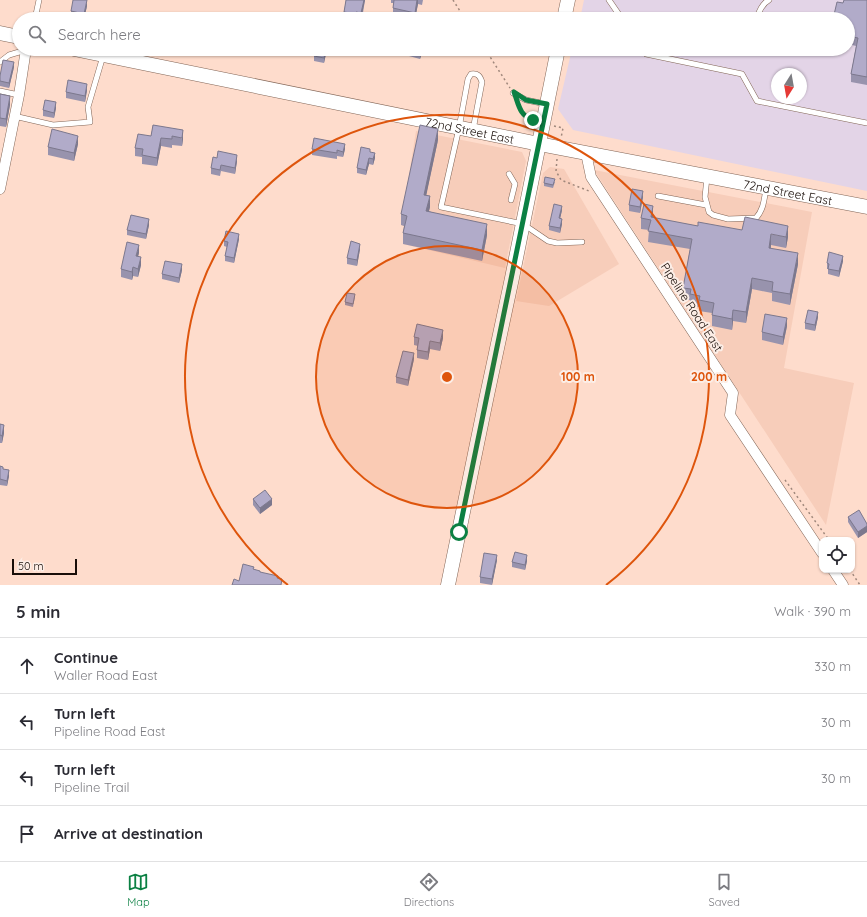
<!DOCTYPE html>
<meta charset="utf-8">
<style>
:root{--surface:#fff;--page:#f7f7f7;--text:#2b2b33;--muted:#7c7c81;--line:#e1e1e2;--accent:#0b8043}
body{margin:0;font-family:Quicksand,sans-serif;background:var(--page);color:var(--text)}
.controls{position:absolute;right:12px;bottom:12px;display:grid;overflow:hidden;border-radius:8px;box-shadow:0 1px 3px #0004}
.controls button{width:36px;height:36px;display:grid;place-items:center;padding:0;border:0;border-bottom:1px solid var(--line);background:var(--surface);color:var(--text);font:20px sans-serif}
.compass{position:absolute;left:771px;top:68px;width:36px;height:36px;border-radius:50%;background:var(--surface);box-shadow:0 1px 3px #0004;rotate:191deg}
.scale{position:absolute;left:12px;bottom:10px;width:65px;box-sizing:border-box;padding-left:4px;border:2px solid #190e09;border-top:0;font-size:11px;line-height:14px;white-space:nowrap;color:#190e09;-webkit-text-stroke:3px #fceee7;paint-order:stroke}
.stop{position:absolute;width:12px;height:12px;margin:-9px;border:3px solid #0b8043;border-radius:50%;background:#fff}
.stop.end{background:#0b8043;border-color:#fff;box-shadow:0 1px 4px #0008}
.list{margin:0;padding:0;list-style:none}
h2{display:flex;justify-content:space-between;align-items:center;height:52px;margin:0;padding:0 16px;font-size:17px}
h2 small{font-size:13px;font-weight:400;color:var(--muted)}
.list li{display:grid;grid-template-columns:26px 1fr auto;gap:12px;align-items:center;box-sizing:border-box;height:56px;padding:0 16px;border-top:1px solid var(--line)}
.list b{display:block;font-size:15px;white-space:nowrap}
.list p{margin:0;font-size:13px;white-space:nowrap;color:var(--muted)}
.list em{font-size:13px;font-style:normal;color:var(--muted)}
.icon{flex:none;width:22px;height:22px;fill:none;stroke:currentColor;stroke-width:2;stroke-linecap:round;stroke-linejoin:round}
.map{position:relative;flex:none;width:867px;height:585px;overflow:hidden}
.search{position:absolute;background:var(--surface);box-shadow:0 1px 3px #0004;left:12px;right:12px;top:12px;height:44px;display:flex;align-items:center;gap:10px;box-sizing:border-box;padding:0 14px;border-radius:22px;color:var(--muted);font-size:15px}
.sheet{height:276px;background:var(--surface)}
nav{display:flex;justify-content:space-around;align-items:center;box-sizing:border-box;height:56px;border-top:1px solid var(--line);background:var(--surface);font-size:11px;color:var(--muted)}
nav a{display:grid;justify-items:center;gap:2px}
nav .on{color:var(--accent)}
.map>svg:first-child{display:block}
</style>
<div class="map">
<svg width="867" height="585" viewBox="0 0 867 585">
<rect width="100%" height="100%" fill="#fedccc"/>
<!-- built -->
<g fill="#f7cdba">
<polygon points="416,131 522,152 526,161 505,268 403,244 406,227 401,225"/>
<polygon points="550,167 564,169 619,264 549,306 516,301 543,173"/>
<polygon points="594,170 812,212 784,368 854,383 826,525"/>
</g>
<!-- education -->
<path fill="#e3d4e7" fill-rule="evenodd" d="M584 0H867V191L573 130 558 109 572 49H848V19H580ZM777 74H801V98H777Z"/>
<g fill="none" stroke-linecap="round" stroke-linejoin="round">
<!-- lane casing -->
<g stroke="#826556" stroke-width="6">
<g id="lane">
<polyline points="609,0 622,19"/>
<polyline points="35,19 39,0"/>
<path d="M757 19C758 12 763 3 769 0"/>
<polyline points="643,49 646,54 742,74 757,101 867,123"/>
<polyline points="0,62 9,55 26,50"/>
<polyline points="0,91 19,95"/>
<polyline points="513,93 526,100 546,104"/>
<polyline points="14,116 53,125 90,122 88,107 103,56"/>
<path d="M473 130 482 82C480 76 478 73 471 74L468 79 459 128 441 207 523 224 548 241 557 243 582 242"/>
<polyline points="509,174 515,184 511,200"/>
<path d="M707 177 705 197 709 212 713 215 728 219 756 218C764 209 764 199 766 189"/>
<polyline points="658,196 706,205"/>
</g>
</g>
<!-- street casing -->
<g stroke="#826556" stroke-width="11">
<g id="street">
<polyline points="586,153 591,177 733,393 730,415 822,553"/>
<polyline points="0,189 19,95 26,49"/>
<polyline points="833,570 843,585"/>
</g>
</g>
<!-- secondary casing -->
<g stroke="#826556" stroke-width="15">
<g id="secondary">
<polyline points="564,19 568,0"/>
<polyline points="0,33 19,37"/>
<path id="s1" d="M74 49 539 144 867 207"/>
<polyline points="448,585 486,400 512,278 558,49"/>
</g>
</g>
<!-- path -->
<g stroke="#9f877b" stroke-width="1.5" stroke-dasharray="2 3" stroke-linecap="butt">
<polyline points="453,0 465,19"/>
<polyline points="485,49 510,88"/>
<path d="M518 104C521 112 523 116 532 120"/>
<polyline points="554,126 563,128 561,138"/>
<polyline points="557,159 556,171 561,180 589,191"/>
<polyline points="785,480 829,540"/>
<polyline points="850,570 860,585"/>
</g>
<!-- lane -->
<use href="#lane" stroke="#fff" stroke-width="5"/>
<!-- street -->
<use href="#street" stroke="#fff" stroke-width="10"/>
<!-- secondary -->
<use href="#secondary" stroke="#fff" stroke-width="14"/>
</g>
<!-- wall -->
<g fill="#9893ad">
<polygon points="346,0 365,0 362,19 344,19 344,12"/>
<polygon points="391,0 423,0 422,5 418,4 415,19 406,19 393,16 393,8 394,3 391,3"/>
<polygon points="867,0 867,85 851,82 851,74 856,46 848,44 848,19 843,3"/>
<polygon points="87,6 84,19 71,16 71,11"/>
<polygon points="184,49 200,49 199,54 184,52"/>
<polygon points="327,49 324,63 314,61 314,56"/>
<polygon points="423,49 420,59 409,56 409,51"/>
<polygon points="14,67 9,88 0,86 0,76"/>
<polygon points="87,90 85,102 66,98 66,92"/>
<polygon points="0,94 10,105 6,127 0,126"/>
<polygon points="56,108 54,118 43,116 43,110"/>
<polygon points="153,125 183,139 182,146 172,145 172,148 161,146 157,166 142,164 142,157 135,156 135,148 151,136"/>
<polygon points="438,140 426,195 430,207 429,211 487,235 482,261 403,244 403,233 404,226 401,225 401,214"/>
<polygon points="78,144 74,161 48,155 48,147"/>
<polygon points="312,149 345,149 343,157 337,156 337,159 312,155"/>
<polygon points="370,152 375,158 373,165 369,164 366,175 357,173 357,168"/>
<polygon points="237,161 235,174 221,171 220,176 211,174 211,168"/>
<polygon points="555,182 553,188 544,186 544,183"/>
<polygon points="643,197 640,213 629,211 629,205"/>
<polygon points="562,210 560,219 562,224 560,233 549,230 549,226"/>
<polygon points="641,218 653,218 698,226 742,230 788,237 786,248 771,245 771,249 798,264 790,305 772,301 772,293 752,289 746,323 733,321 732,330 712,326 712,313 699,311 699,307 690,305 690,300 683,299 683,288 690,249 648,242 649,230 641,229"/>
<polygon points="149,225 146,239 127,235 127,230"/>
<polygon points="239,239 234,263 225,261 225,256 227,247 224,246 224,241"/>
<polygon points="360,249 357,266 347,264 347,258"/>
<polygon points="139,253 138,256 141,265 138,277 133,276 132,280 121,277 121,269"/>
<polygon points="843,261 839,277 828,274 828,269 827,269 827,263"/>
<polygon points="182,270 179,283 162,279 162,274"/>
<polygon points="355,297 353,307 345,305 345,302"/>
<polygon points="818,317 815,331 805,329 805,323"/>
<polygon points="787,326 783,345 762,340 762,332"/>
<polygon points="414,337 443,338 440,351 430,349 428,360 417,358 417,350 418,346 414,345"/>
<polygon points="414,359 408,386 396,383 396,377"/>
<polygon points="0,424 4,433 2,443 0,443"/>
<polygon points="0,466 9,476 7,486 0,485"/>
<polygon points="253,499 272,505 260,514 253,505"/>
<polygon points="848,517 867,524 867,532 858,538 848,522"/>
<polygon points="497,560 492,585 480,583 480,577"/>
<polygon points="527,561 525,570 512,567 512,562"/>
</g>
<!-- shaded-wall -->
<g fill="#7c788d">
<polygon points="87,0 87,6 84,19 84,14"/>
<polygon points="364,0 365,0 361,19 361,13"/>
<polygon points="417,0 418,0 418,4 415,19 415,13"/>
<polygon points="326,49 327,49 324,63 324,58"/>
<polygon points="421,49 423,49 420,59 420,53"/>
<polygon points="14,62 14,67 9,88 9,83"/>
<polygon points="87,84 87,90 85,102 85,96"/>
<polygon points="10,96 10,105 6,127 6,119"/>
<polygon points="56,102 56,108 54,118 54,113"/>
<polygon points="438,129 438,140 424,206 424,195"/>
<polygon points="183,130 183,139 182,146 182,138"/>
<polygon points="78,136 78,144 74,161 74,153"/>
<polygon points="161,138 161,146 157,166 157,158"/>
<polygon points="345,144 345,149 343,157 343,152"/>
<polygon points="375,153 375,158 373,165 373,159"/>
<polygon points="237,155 237,161 235,174 235,168"/>
<polygon points="369,158 369,164 366,175 366,170"/>
<polygon points="643,191 643,197 640,213 640,207"/>
<polygon points="430,196 430,207 426,222 426,211"/>
<polygon points="562,206 562,210 559,223 559,218"/>
<polygon points="653,206 653,217 651,228 651,217"/>
<polygon points="149,219 149,225 146,239 146,234"/>
<polygon points="562,219 562,224 560,233 560,228"/>
<polygon points="487,224 487,235 482,261 482,250"/>
<polygon points="788,226 788,237 786,248 786,237"/>
<polygon points="239,234 239,239 234,263 234,258"/>
<polygon points="771,234 771,245 769,259 769,248"/>
<polygon points="360,244 360,249 357,266 357,260"/>
<polygon points="139,245 139,253 136,264 136,256"/>
<polygon points="798,253 798,264 790,305 790,294"/>
<polygon points="843,256 843,261 839,277 839,271"/>
<polygon points="141,257 141,265 138,277 138,269"/>
<polygon points="182,264 182,270 179,283 179,278"/>
<polygon points="133,267 133,276 132,280 132,272"/>
<polygon points="752,278 752,289 746,323 746,312"/>
<polygon points="733,310 733,321 732,330 732,319"/>
<polygon points="818,312 818,317 815,331 815,325"/>
<polygon points="787,318 787,326 783,345 783,337"/>
<polygon points="443,330 443,338 440,351 440,343"/>
<polygon points="430,341 430,349 428,360 428,352"/>
<polygon points="414,353 414,359 408,386 408,380"/>
<polygon points="4,425 4,433 2,443 2,436"/>
<polygon points="9,470 9,476 7,486 7,481"/>
<polygon points="272,499 272,505 260,514 260,508"/>
<polygon points="867,526 867,532 858,538 858,532"/>
<polygon points="497,555 497,560 492,585 492,579"/>
<polygon points="527,555 527,561 525,570 525,565"/>
</g>
<!-- building -->
<g fill="#b1abc9" stroke="#7c788d">
<polygon points="73,0 87,0 84,14 71,11"/>
<polygon points="346,0 364,0 361,13 356,12 356,14 344,12"/>
<polygon points="394,0 417,0 415,13 393,8"/>
<polygon points="844,0 867,0 867,77 851,74 858,38 848,36 849,33 848,33 848,19 833,19 837,2 843,3"/>
<polygon points="244,14 261,17 260,19 243,19"/>
<polygon points="315,49 326,49 324,58 314,56"/>
<polygon points="409,49 421,49 420,53 409,51"/>
<polygon points="3,60 14,62 9,83 0,81 0,76"/>
<polygon points="68,80 87,84 85,96 66,92"/>
<polygon points="0,94 10,96 6,119 0,118"/>
<polygon points="45,100 56,102 54,113 43,110"/>
<polygon points="153,125 183,130 182,138 172,136 172,139 161,138 157,158 142,155 143,149 135,148 138,134 151,136"/>
<polygon points="420,125 438,129 424,195 430,196 426,211 487,224 482,250 403,233 407,216 401,214"/>
<polygon points="52,129 78,136 74,153 48,147"/>
<polygon points="314,138 345,144 343,152 337,150 337,153 312,149"/>
<polygon points="361,147 370,149 370,152 375,153 373,159 369,158 366,170 357,168"/>
<polygon points="218,151 237,155 235,168 221,165 220,170 211,168 213,157 217,158"/>
<polygon points="545,177 555,179 553,185 544,183"/>
<polygon points="632,189 643,191 640,207 629,205"/>
<polygon points="554,204 562,206 559,218 562,219 560,228 549,226"/>
<polygon points="644,204 653,206 651,217 698,226 698,222 742,230 745,217 788,226 786,237 771,234 769,248 798,253 790,294 772,291 773,282 752,278 746,312 733,310 732,319 712,315 714,303 699,300 700,296 690,294 691,289 683,288 692,239 648,231 651,220 641,218"/>
<polygon points="131,215 149,219 146,234 127,230"/>
<polygon points="226,231 239,234 234,258 225,256 228,242 224,241"/>
<polygon points="351,241 360,244 357,260 347,258"/>
<polygon points="127,242 139,245 136,256 141,257 138,269 133,267 132,272 121,269"/>
<polygon points="829,252 843,256 839,271 828,269 829,264 827,263"/>
<polygon points="165,261 182,264 179,278 162,274"/>
<polygon points="347,293 355,294 353,304 345,302"/>
<polygon points="808,310 818,312 815,325 805,323"/>
<polygon points="765,314 787,318 783,337 762,332"/>
<polygon points="417,324 443,330 440,343 430,341 428,352 417,350 419,338 414,337"/>
<polygon points="403,351 414,353 408,380 396,377"/>
<polygon points="0,424 4,425 2,436 0,435"/>
<polygon points="0,466 3,467 3,469 9,470 7,481 0,479"/>
<polygon points="265,490 272,499 260,508 253,499"/>
<polygon points="859,510 867,524 867,526 858,532 848,517"/>
<polygon points="515,552 527,555 525,565 512,562"/>
<polygon points="484,553 497,555 492,579 480,577"/>
<polygon points="243,564 254,567 253,569 260,571 260,572 278,576 277,578 282,579 281,585 232,585 234,579 239,581"/>
</g>
<g fill="none" stroke-linecap="round" stroke-linejoin="round">
<!-- route -->
<path stroke="#0b8043" stroke-width="5" d="M459 532 547 104 526 100 514 92C519 105 519 115 533 120"/>
</g>
<!-- distance rings -->
<circle cx="447" cy="377" r="131" fill="#de550c" fill-opacity=".12"/>
<g fill="none" stroke="#de550c" stroke-width="2">
<circle cx="447" cy="377" r="131"/>
<path d="M288 585A262 262 0 1 1 606 585"/>
</g>
<g text-anchor="middle" dominant-baseline="central" stroke-width="4" stroke-linejoin="round" paint-order="stroke">
<!-- street labels -->
<g font-size="12" fill="#190e09" stroke="#fceee7">
<text stroke="none"><textPath href="#s1" startOffset="404">72nd Street East</textPath></text>
<text stroke="none"><textPath href="#s1" startOffset="728">72nd Street East</textPath></text>
<text transform="translate(692 307) rotate(57)">Pipeline Road East</text>
</g>
</g>
<circle cx="447" cy="377" r="6" fill="#de550c" stroke="#fceee7" stroke-width="2"/>
<g font-size="12" text-anchor="middle" font-weight="bold" fill="#de550c" stroke="#fceee7" stroke-width="4" stroke-linejoin="round" paint-order="stroke">
<text x="578" y="381">100 m</text>
<text x="709" y="381">200 m</text>
</g>
</svg>
<div class="controls">
<button><svg class="icon" aria-label="locate" viewBox="0 0 24 24"><circle cx="12" cy="12" r="6"/><path d="M12 2v4M12 18v4M2 12h4M18 12h4"/></svg></button>
</div>
<svg class="compass" viewBox="-18 -18 36 36"><path d="M0-13l5 13h-10z" fill="#e53935"/><path d="M0 13l5-13h-10z" fill="#7c7c81"/></svg>
<div class="scale">50 m</div>
<div class="stop" style="left:459px;top:532px"></div>
<div class="stop end" style="left:533px;top:120px"></div>
<div class="search"><svg class="icon" aria-label="search" viewBox="0 0 24 24"><circle cx="10" cy="10" r="6"/><path d="M15 15l6 6"/></svg>Search here</div>
</div>
<section class="sheet">
<h2>5 min<small>Walk · 390 m</small></h2>
<ul class="list">
<li><svg class="icon" aria-label="ahead" viewBox="0 0 24 24"><path d="M12 20V5M6 11l6-6 6 6"/></svg><div><b>Continue</b><p>Waller Road East</p></div><em>330 m</em></li>
<li><svg class="icon" aria-label="left" viewBox="0 0 24 24"><path d="M17 20v-9H6M10 6l-5 5 5 5"/></svg><div><b>Turn left</b><p>Pipeline Road East</p></div><em>30 m</em></li>
<li><svg class="icon" aria-label="left" viewBox="0 0 24 24"><path d="M17 20v-9H6M10 6l-5 5 5 5"/></svg><div><b>Turn left</b><p>Pipeline Trail</p></div><em>30 m</em></li>
<li><svg class="icon" aria-label="arrive" viewBox="0 0 24 24"><path d="M6 21V4h12l-3 4 3 4H6"/></svg><div><b>Arrive at destination</b></div></li>
</ul>
</section>
<nav>
<a class="on"><svg class="icon" aria-label="map" viewBox="0 0 24 24"><path d="M3 6l6-2 6 2 6-2v14l-6 2-6-2-6 2zM9 4v14M15 6v14"/></svg>Map</a>
<a><svg class="icon" aria-label="directions" viewBox="0 0 24 24"><path d="M12 3l9 9-9 9-9-9zM9 14v-3h6M13 9l2 2-2 2"/></svg>Directions</a>
<a><svg class="icon" aria-label="saved" viewBox="0 0 24 24"><path d="M7 4h10v16l-5-4-5 4z"/></svg>Saved</a>
</nav>
